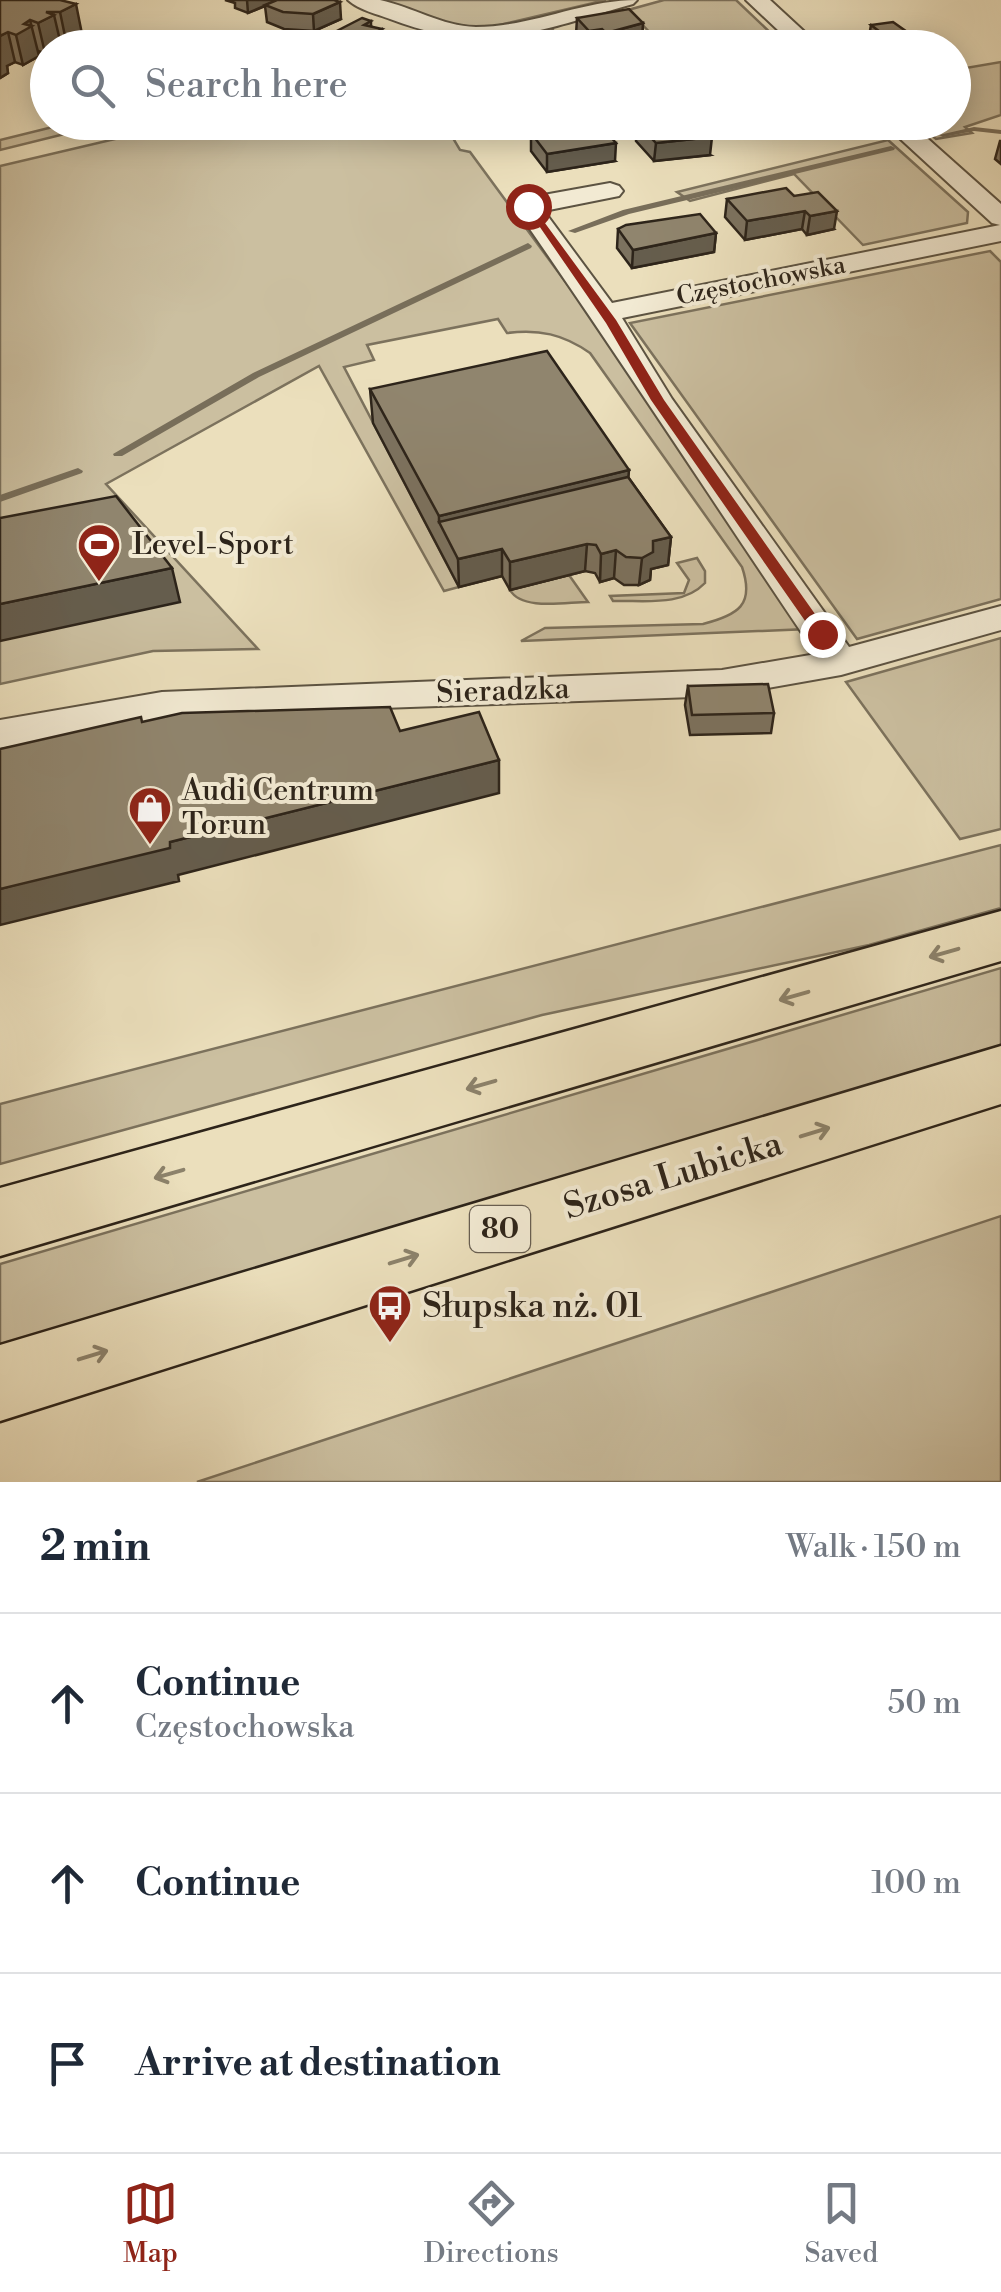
<!DOCTYPE html>
<meta charset="utf-8">
<style>
:root{--surface:#fff;--page:#f6f6f7;--text:#1f2937;--muted:#747a83;--line:#e0e1e3;--accent:#8f2418}
body{margin:0;font-family:"Libre Bodoni",serif;background:var(--page);color:var(--text)}
.stop{position:absolute;width:30px;height:30px;margin:-22px;border:8px solid #8f2418;border-radius:50%;background:#fff}
.stop.end{background:#8f2418;border-color:#fff;box-shadow:0 2px 10px #0008}
.list{margin:0;padding:0;list-style:none}
h2{display:flex;justify-content:space-between;align-items:center;height:130px;margin:0;padding:0 40px;font-size:42px}
h2 small{font-size:32px;font-weight:400;color:var(--muted)}
.list li{display:grid;grid-template-columns:65px 1fr auto;gap:30px;align-items:center;box-sizing:border-box;height:180px;padding:0 40px;border-top:2px solid var(--line)}
.list b{display:block;font-size:38px;white-space:nowrap}
.list p{margin:0;font-size:32px;white-space:nowrap;color:var(--muted)}
.list em{font-size:32px;font-style:normal;color:var(--muted)}
.icon{flex:none;width:55px;height:55px;fill:none;stroke:currentColor;stroke-width:2;stroke-linecap:round;stroke-linejoin:round}
.map{position:relative;flex:none;width:1001px;height:1482px;overflow:hidden}
.search{position:absolute;background:var(--surface);box-shadow:0 5px 25px #0003;left:30px;right:30px;top:30px;height:110px;display:flex;align-items:center;gap:25px;box-sizing:border-box;padding:0 35px;border-radius:55px;color:var(--muted);font-size:38px}
.sheet{height:670px;background:var(--surface)}
nav{display:flex;justify-content:space-around;align-items:center;box-sizing:border-box;height:140px;border-top:2px solid var(--line);background:var(--surface);font-size:28px;color:var(--muted)}
nav a{display:grid;justify-items:center;gap:5px}
nav .on{color:var(--accent)}
.map>svg:first-child{display:block}
</style>
<div class="map">
<svg width="1001" height="1482" viewBox="0 0 1001 1482">
<rect width="100%" height="100%" fill="#ebdfbc"/>
<filter id="stains"><feTurbulence type="fractalNoise" baseFrequency=".002" numOctaves="4"/><feColorMatrix values="0 0 0 0 .2 0 0 0 0 .09 0 0 0 0 .02 0 0 0 .5 -.17"/></filter>
<radialGradient id="worn" r=".72"><stop offset=".6" stop-color="#630" stop-opacity="0"/><stop offset="1" stop-color="#630" stop-opacity=".3"/></radialGradient>
<!-- green -->
<path fill="#cbbfa0" stroke="#7c725d" stroke-width="2.5" d="M382 0H606L483 29 450 26Z
M664 0H736L777 39 737 47H664L628 10Z
M553 30 568 47H418L428 36C476 45 505 43 553 30Z
M1001 62V115L965 127 972 133 936 139 917 123 954 122V70Z
M69 123V122L162 123 115 134 105 124 0 150V140Z
M183 123H444L460 150 470 152 617 352 807 629 521 641 545 628 703 624C738 615 755 605 742 567L590 353C563 334 539 329 507 333L498 319 367 345 374 360 344 367 459 587 444 591 319 366 106 484 258 649 153 651 0 684V166Z
M888 140 968 212 967 223 863 245 794 174 690 201 677 192Z
M990 251 1001 262V599L857 639 630 323Z
M697 558 705 571V583C682 607 644 600 613 601L610 596 684 593 689 580 677 563Z
M569 575 588 602C566 602 522 611 510 590Z
M1001 638V829L960 839 846 682Z
M1001 845V908L869 945 542 1015 0 1164V1104Z
M1001 968V1056L0 1355V1264Z
M1001 1216V1482H197Z"/>
<g fill="none" stroke-linecap="round" stroke-linejoin="round">
<!-- stream -->
<path fill="#786e5a" fill-rule="evenodd" d="M974 127 1001 130V134L974 131 943 137 939 135Z
M891 146 895 148 894 150 629 214 575 233 568 231 623 210Z
M528 243 532 246 531 248 259 377 122 456H114L113 454 253 373Z
M78 468 83 471 82 473 0 502V495Z"/>
<!-- street casing -->
<g stroke="#5c5342" stroke-width="4">
<path id="street" d="M348 0C358 0 370 0 380 0 413 7 441 26 476 27 532 27 582 0 637 0L633 4C541 30 486 56 390 19 377 14 359 10 348 0Z
M746 0H770L822 48H797Z
M882 122H909L1001 204V241L622 318 672 399 849 647 1001 606V630L841 675 722 696 213 714 162 718 0 748V720L162 692 722 670 816 654C715 505 617 354 514 206L527 198 610 183 619 186 623 191 619 196 544 211 612 303 1000 225 992 223Z"/>
</g>
<!-- primary casing -->
<g stroke="#2d241a" stroke-width="5">
<path id="primary" d="M1001 911V961L0 1256V1188Z
M1001 1046V1104L0 1421V1345Z"/>
</g>
<!-- street -->
<use href="#street" fill="#f2ead3" fill-rule="evenodd"/>
<!-- primary -->
<use href="#primary" fill="#ebdfbc" fill-rule="evenodd"/>
</g>
<!-- wall -->
<path fill="#7c725f" stroke="#2d241a" stroke-width="2.5" d="M0 0H60L82 34 66 41 60 42 61 45 56 48H48L45 53 38 51 39 56 23 65 15 62 7 66 8 73 0 78Z
M225 0H334L341 19 314 31 284 29 267 22 265 6 248 13 235 8V3Z
M577 18 643 23 642 40 615 48H587L576 35Z
M371 21V26L383 38 365 48H335L328 45 327 36Z
M871 25 930 48H875L868 42Z
M780 122H835L833 130 805 136 796 130 791 131Z
M637 123 710 155 654 161 636 141Z
M531 133H571L615 161 547 172 531 151Z
M1000 141H1001V164L995 159Z
M794 196 834 229 807 235 802 229 745 240 725 217 727 199Z
M618 229 716 233 714 252 632 268 617 248Z
M370 389 629 470 628 477 671 537 668 565 651 569 650 580 639 585H624L614 578 600 582 595 573 585 571 510 590 502 576 459 587 373 423Z
M688 686 774 713 771 733 690 735 685 705Z"/>
<!-- shaded-wall -->
<path fill="#655d4d" stroke="#2d241a" stroke-width="2.5" d="M247 0H278L248 13Z
M340 2 341 19 314 31 313 14Z
M76 4 82 34 66 41 60 12Z
M54 15 61 45 56 48H48V52L45 53 38 23Z
M30 20 39 56 23 65 16 35 24 24Z
M643 23 642 40 615 48H605L606 33Z
M382 29 383 38 365 48H346V43Z
M602 29V46L588 48 589 31Z
M8 32 15 62 7 66 8 73 0 78V36Z
M522 122H565L522 130Z
M792 122H797L796 130 791 131Z
M807 122H835L833 130 805 136Z
M712 137 710 155 654 161 656 143Z
M616 143 615 161 547 172V154Z
M805 211 802 229 745 240 747 221Z
M837 211 834 229 807 235 810 216Z
M716 233 714 252 632 268 633 250Z
M629 470 626 504 439 522V516Z
M671 537 668 565 651 569 650 580 639 585 642 558 653 541Z
M587 544 585 571 510 590V562Z
M502 549V576L459 587 458 559Z
M616 550 614 578 600 582 601 554Z
M172 568 180 602 0 641V604Z
M499 760V793L178 875 179 881 0 925V889L170 842Z"/>
<!-- building -->
<path fill="#90856e" stroke="#2d241a" stroke-width="2.5" d="M0 0H60L76 4 60 12H46L54 15 38 23 30 20 24 24 32 26 16 35 8 32 0 36Z
M277 0H334L340 2 313 14 283 12 265 5Z
M629 9 643 23 606 33 602 29 589 31 577 18Z
M362 18 371 21 364 25 382 29 362 40 346 43 327 36Z
M893 22 930 48H887L881 42 892 41 871 25Z
M752 33 770 47 695 48 731 40Z
M640 122H699L712 137 656 143 637 123Z
M566 127 571 133 603 128 616 143 547 154 531 133Z
M786 188 794 196 818 192 837 211 810 216 805 211 747 221 727 199Z
M700 214 716 233 633 250 618 229 626 225Z
M547 351 629 470 439 516 370 389Z
M628 477 671 537 653 541V552L642 558 626 557 616 550 601 554 596 545 587 544 510 562 502 549 458 559 439 522Z
M116 496 172 568 0 604V518Z
M768 684 774 713 692 715 688 686Z
M390 707 400 731 479 712 499 760 170 842V848L0 889V749L141 717 142 722 182 713Z"/>
<!-- one-way arrows -->
<defs><path id="oneway-shaft" d="M-6 0H5M1.5-3L5.5 0L1.5 3" fill="none" stroke-width="1.6" stroke-linecap="round" stroke-linejoin="round" transform="scale(2.5)"/></defs>
<g stroke="#8c826b">
<use href="#oneway-shaft" transform="translate(944 953) rotate(164)"/>
<use href="#oneway-shaft" transform="translate(794 996) rotate(164)"/>
<use href="#oneway-shaft" transform="translate(481 1085) rotate(164)"/>
<use href="#oneway-shaft" transform="translate(815 1132) rotate(-17)"/>
<use href="#oneway-shaft" transform="translate(169 1174) rotate(164)"/>
<use href="#oneway-shaft" transform="translate(404 1259) rotate(-17)"/>
<use href="#oneway-shaft" transform="translate(93 1355) rotate(-17)"/>
</g>
<!-- route -->
<path fill="#8f2418" d="M524 204H531L616 320 664 400 827 631V638H817L651 400 606 323Z"/>
<!-- icons -->
<defs>
<g id="stadium-pin" transform="scale(2.25)"><path d="M0 17L-7.5 6A9.5 9.5 0 1 1 7.5 6Z" fill="#8f2418" stroke="#f2ead3"/><path d="M0-5a6.5 5 0 1 0 0 10a6.5 5 0 1 0 0-10ZM-3.5-1.8h7v3.6h-7Z" fill="#fff"/></g>
<g id="shop-pin" transform="scale(2.25)"><path d="M0 17L-7.5 6A9.5 9.5 0 1 1 7.5 6Z" fill="#8f2418" stroke="#f2ead3"/><path d="M-5-2.5h2.3a2.7 3.5 0 0 1 5.4 0H5L5.5 6h-11ZM-1.5-2.5h3a1.5 2.3 0 0 0-3 0Z" fill="#fff"/></g>
<g id="bus-pin" transform="scale(2.25)"><path d="M0 17L-7.5 6A9.5 9.5 0 1 1 7.5 6Z" fill="#8f2418" stroke="#f2ead3"/><path d="M-5-6H5V4H4V6H2V4H-2V6H-4V4H-5ZM-3.5-4V0h7V-4ZM-3.5 1.2v1.5H-2V1.2ZM2 1.2v1.5H3.5V1.2Z" fill="#fff"/></g>
</defs>
<g fill-rule="evenodd">
<use href="#stadium-pin" x="99" y="545"/>
<use href="#shop-pin" x="150" y="808"/>
<use href="#bus-pin" x="390" y="1306"/>
</g>
<g text-anchor="middle" dominant-baseline="central" stroke-width="8" stroke-linejoin="round" paint-order="stroke">
<!-- far-street labels -->
<g font-size="25" fill="#2d241a" stroke="#f2ead3">
<text transform="translate(761 281) rotate(-11)">Częstochowska</text>
</g>
<!-- shield labels -->
<rect fill="#f2ead3" stroke="#685f52" stroke-width="2.5" x="470" y="1206" width="60" height="46" rx="8"/>
<g font-size="28" font-weight="bold" fill="#2d241a">
<text x="500" y="1229">80</text>
</g>
<!-- poi labels -->
<g font-size="30" fill="#2d241a" stroke="#f2ead3" text-anchor="start">
<text x="132" y="545">Level-Sport</text>
<text x="182" y="791">Audi Centrum<tspan x="182" dy="34">Torun</tspan></text>
</g>
<!-- street labels -->
<g font-size="30" fill="#2d241a" stroke="#f2ead3">
<text transform="translate(503 691) rotate(-2)">Sieradzka</text>
</g>
<!-- near-street labels -->
<g font-size="35" fill="#2d241a" stroke="#f2ead3">
<text transform="translate(673 1176) rotate(-17)">Szosa Lubicka</text>
</g>
<!-- near-poi labels -->
<g font-size="35" fill="#2d241a" stroke="#f2ead3" text-anchor="start">
<text x="422" y="1306">Słupska nż. 01</text>
</g>
</g>
<rect width="100%" height="100%" filter="url(#stains)"/>
<rect width="100%" height="100%" fill="url(#worn)"/>
</svg>
<div class="stop" style="left:528px;top:206px"></div>
<div class="stop end" style="left:822px;top:634px"></div>
<div class="search"><svg class="icon" aria-label="search" viewBox="0 0 24 24"><circle cx="10" cy="10" r="6"/><path d="M15 15l6 6"/></svg>Search here</div>
</div>
<section class="sheet">
<h2>2 min<small>Walk · 150 m</small></h2>
<ul class="list">
<li><svg class="icon" aria-label="ahead" viewBox="0 0 24 24"><path d="M12 20V5M6 11l6-6 6 6"/></svg><div><b>Continue</b><p>Częstochowska</p></div><em>50 m</em></li>
<li><svg class="icon" aria-label="ahead" viewBox="0 0 24 24"><path d="M12 20V5M6 11l6-6 6 6"/></svg><div><b>Continue</b></div><em>100 m</em></li>
<li><svg class="icon" aria-label="arrive" viewBox="0 0 24 24"><path d="M6 21V4h12l-3 4 3 4H6"/></svg><div><b>Arrive at destination</b></div></li>
</ul>
</section>
<nav>
<a class="on"><svg class="icon" aria-label="map" viewBox="0 0 24 24"><path d="M3 6l6-2 6 2 6-2v14l-6 2-6-2-6 2zM9 4v14M15 6v14"/></svg>Map</a>
<a><svg class="icon" aria-label="directions" viewBox="0 0 24 24"><path d="M12 3l9 9-9 9-9-9zM9 14v-3h6M13 9l2 2-2 2"/></svg>Directions</a>
<a><svg class="icon" aria-label="saved" viewBox="0 0 24 24"><path d="M7 4h10v16l-5-4-5 4z"/></svg>Saved</a>
</nav>
